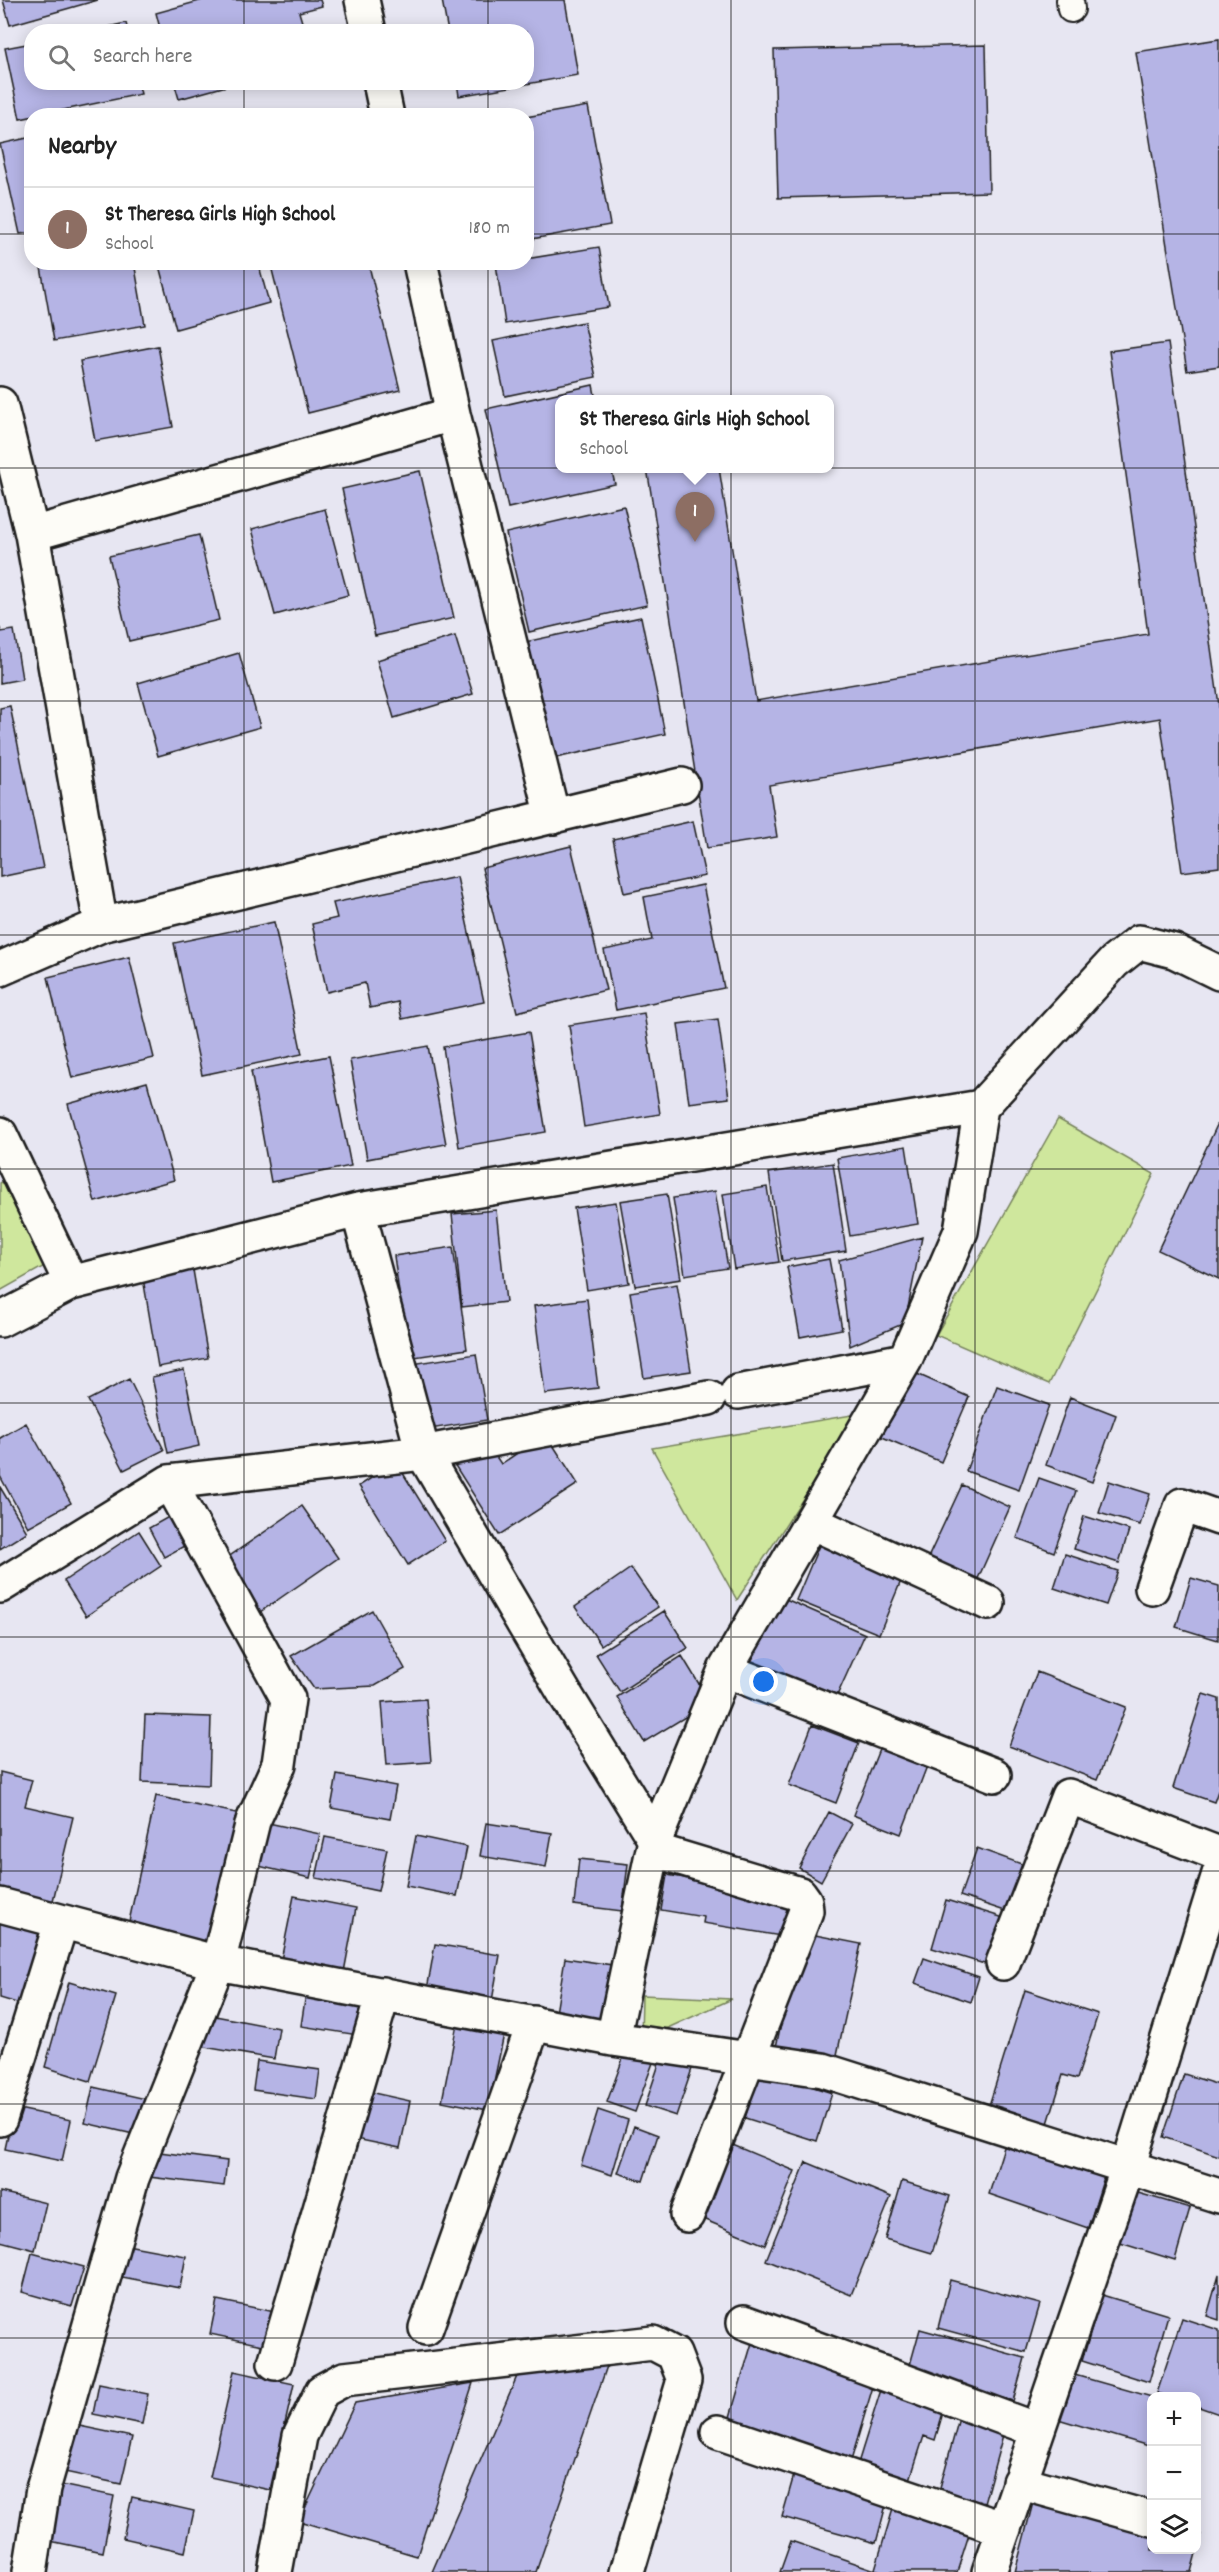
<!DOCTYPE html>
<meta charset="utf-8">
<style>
:root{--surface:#fff;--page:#f2f2f2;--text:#222;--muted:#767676;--line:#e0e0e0;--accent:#b45309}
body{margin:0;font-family:Dekko,sans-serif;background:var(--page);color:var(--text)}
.controls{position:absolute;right:18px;bottom:18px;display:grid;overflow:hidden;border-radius:12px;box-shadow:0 3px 15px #0003}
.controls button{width:54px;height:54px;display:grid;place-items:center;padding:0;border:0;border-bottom:2px solid var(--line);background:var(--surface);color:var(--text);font:30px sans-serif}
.you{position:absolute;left:764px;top:1682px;width:21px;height:21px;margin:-15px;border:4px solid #fff;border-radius:50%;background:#1a73e8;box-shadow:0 0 0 9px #1a73e833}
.badge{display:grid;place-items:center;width:39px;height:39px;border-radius:50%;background:var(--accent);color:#fff;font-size:20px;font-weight:700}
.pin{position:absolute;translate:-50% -50px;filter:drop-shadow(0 2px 3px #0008)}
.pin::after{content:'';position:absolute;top:32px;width:21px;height:18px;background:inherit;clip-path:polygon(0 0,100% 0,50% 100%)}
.popup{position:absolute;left:555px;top:395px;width:279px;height:78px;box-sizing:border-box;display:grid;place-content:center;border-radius:12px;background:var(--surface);filter:drop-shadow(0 2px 4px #0005);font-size:20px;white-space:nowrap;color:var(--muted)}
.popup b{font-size:22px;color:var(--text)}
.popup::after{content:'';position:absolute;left:50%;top:100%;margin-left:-12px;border:12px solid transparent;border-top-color:var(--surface)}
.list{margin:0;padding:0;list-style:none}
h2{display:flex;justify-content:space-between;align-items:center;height:78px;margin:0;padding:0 24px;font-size:26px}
h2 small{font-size:20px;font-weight:400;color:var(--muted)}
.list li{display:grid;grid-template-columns:39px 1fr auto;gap:18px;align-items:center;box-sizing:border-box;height:84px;padding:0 24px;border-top:2px solid var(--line)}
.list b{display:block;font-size:22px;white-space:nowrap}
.list p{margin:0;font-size:20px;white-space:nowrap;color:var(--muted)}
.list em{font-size:20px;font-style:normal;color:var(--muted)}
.icon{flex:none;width:33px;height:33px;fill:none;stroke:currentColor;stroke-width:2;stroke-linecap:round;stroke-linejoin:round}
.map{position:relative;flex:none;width:1219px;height:2572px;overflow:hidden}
.search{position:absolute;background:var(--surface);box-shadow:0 3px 15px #0003;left:24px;top:24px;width:510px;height:66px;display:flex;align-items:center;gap:15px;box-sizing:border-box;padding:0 21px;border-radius:24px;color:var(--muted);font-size:22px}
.panel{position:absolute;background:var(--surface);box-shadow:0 3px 15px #0003;left:24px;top:108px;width:510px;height:162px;border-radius:24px}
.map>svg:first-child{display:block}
</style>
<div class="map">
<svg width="1219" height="2572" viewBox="0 0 1219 2572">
<rect width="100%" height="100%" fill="#e7e6f2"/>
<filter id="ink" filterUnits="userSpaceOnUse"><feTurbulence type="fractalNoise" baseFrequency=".0167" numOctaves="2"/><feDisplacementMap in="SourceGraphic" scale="12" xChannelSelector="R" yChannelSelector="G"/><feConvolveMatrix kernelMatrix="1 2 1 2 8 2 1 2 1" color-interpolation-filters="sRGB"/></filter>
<g filter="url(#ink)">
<!-- green -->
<path fill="#cfe79d" stroke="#76825c" stroke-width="1.5" d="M1058 1119 1154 1174 1049 1384 936 1335Z
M4 1181 48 1264 0 1291V1183Z
M858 1414 737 1600 652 1448Z
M642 1995 732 1999 641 2040Z"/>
<!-- building -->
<path fill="#b5b4e5" stroke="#1c1c1c" stroke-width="1.5" d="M3 0H98L10 25Z
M203 0H320L322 6 299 12 305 32H161L156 13Z
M442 0H565L578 75 459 96 457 82H526V32H448Z
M126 23 128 32H86Z
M1219 39V366L1187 371 1136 52Z
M32 43V82H138L141 94 20 119 5 48Z
M986 45 989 192 778 198 774 50Z
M174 82H241L179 99Z
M588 106 610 225 526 240V117Z
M141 112 142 116H124Z
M32 137V232L20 234 0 144Z
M599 247 609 307 505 324 496 264 526 262V259Z
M40 262H134L145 325 54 341Z
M158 262H258L269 303 176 329Z
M270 262H368L400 390 308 413Z
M584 322 596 377 505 396 493 341Z
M1168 343 1219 705V867L1182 872 1160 718 769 785 777 837 707 848 647 468H719L756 701 1148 634 1109 351Z
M158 346 173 427 95 441 80 361Z
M593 385 596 400H560V468H611L615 484 508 508 486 409Z
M420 471 454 618 375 636 342 489Z
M624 506 647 605 529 632 506 533Z
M325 509 348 595 275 615 252 529Z
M199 535 219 620 129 641 109 556Z
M641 617 665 734 551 759 525 642Z
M0 628 1 632 14 630 22 679 0 683Z
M455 636 473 694 394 718 377 660Z
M239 653 260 727 158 756 138 683Z
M10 706 43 868 0 877V708Z
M693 821 705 876 624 893 613 839Z
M571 846 606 990 517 1012 482 868Z
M457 877 484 1002 402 1019 398 1002 370 1008 365 983 327 992 312 924 337 918 333 903Z
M703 885 724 988 616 1010 604 950 652 940 644 897Z
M274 922 302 1054 202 1075 174 943Z
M129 957 154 1058 72 1078 48 977Z
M644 1013 660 1114 584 1127 569 1025Z
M718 1019 729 1098 689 1103 678 1024Z
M529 1032 546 1132 459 1147 443 1047Z
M428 1046 446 1144 367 1159 350 1060Z
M329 1056 351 1166 271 1182 251 1071Z
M147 1082 174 1180 95 1202 68 1104Z
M1219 1121V1279L1158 1250Z
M906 1146 918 1224 850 1236 837 1158Z
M833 1163 846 1251 782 1261 769 1173Z
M767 1187 779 1262 734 1269 723 1194Z
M715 1191 728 1268 685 1275 673 1198Z
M667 1194 681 1279 635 1286 620 1201Z
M616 1202 629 1283 587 1290 574 1208Z
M496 1210 506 1302 462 1307 452 1214Z
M922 1237 905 1323 850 1346 839 1260Z
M453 1247 467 1349 408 1358 394 1256Z
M829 1259 842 1329 800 1337 787 1267Z
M193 1270 208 1358 158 1367 143 1278Z
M677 1284 691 1371 644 1378 630 1292Z
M587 1299 598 1388 545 1394 534 1306Z
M476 1354 487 1420 430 1429 418 1363Z
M184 1370 199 1446 168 1453 152 1377Z
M908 1370 969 1397 941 1462 880 1436Z
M129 1379 164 1450 124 1470 88 1400Z
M997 1386 1049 1405 1019 1490 966 1471Z
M1070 1397 1116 1415 1092 1482 1046 1465Z
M26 1423 71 1503 28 1527 0 1476V1438Z
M546 1434 578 1484 499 1535 454 1464 487 1443 501 1464Z
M396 1462 445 1541 408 1565 359 1486Z
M1039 1478 1076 1491 1054 1552 1017 1538Z
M1109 1481 1150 1494 1140 1525 1099 1513Z
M962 1485 1010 1507 976 1583 927 1560Z
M0 1487 27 1532 0 1549Z
M302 1506 338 1558 260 1612 224 1560Z
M172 1515 188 1544 164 1557 149 1528Z
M1084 1516 1129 1530 1119 1563 1074 1549Z
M139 1531 161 1566 86 1616 64 1581Z
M821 1541 903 1576 879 1634 796 1600Z
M1065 1554 1118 1571 1106 1605 1054 1588Z
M631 1568 658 1607 601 1645 575 1607Z
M1191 1578 1219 1586 1218 1640 1176 1627Z
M772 1593 865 1634 835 1700 742 1659Z
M372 1610 405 1669 375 1686 314 1689 291 1656Z
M664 1611 688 1648 620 1692 596 1654Z
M682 1656 710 1702 644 1742 617 1697Z
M1037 1672 1126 1707 1097 1780 1009 1746Z
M1203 1694 1219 1699V1788L1214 1802 1173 1788Z
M426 1699 431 1762 387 1765 382 1702Z
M145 1715 211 1717 209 1785 142 1782Z
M812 1725 859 1743 836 1803 789 1785Z
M880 1747 927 1766 901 1834 853 1815Z
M0 1772 32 1780 25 1806 73 1817 51 1909 0 1896Z
M337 1775 396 1786 390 1819 331 1808Z
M156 1796 241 1814 213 1949 127 1931Z
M829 1812 852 1824 821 1881 799 1868Z
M259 1821 320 1834 310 1878 250 1864Z
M486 1823 552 1833 546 1867 480 1856Z
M416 1836 467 1847 457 1896 406 1886Z
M325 1837 387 1849 378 1891 316 1878Z
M977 1848 1027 1866 1011 1913 960 1896Z
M579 1859 628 1864 622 1911 574 1905Z
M667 1875 794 1896 787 1937 703 1923 704 1917 661 1910Z
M294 1896 356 1908 344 1972 281 1960Z
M946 1900 1004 1918 991 1966 932 1948Z
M0 1912 52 1926 30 2007 0 1998Z
M800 1932 861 1944 835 2064 775 2052Z
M435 1944 500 1955 492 2001 427 1990Z
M565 1958 612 1965 603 2020 556 2013Z
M924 1958 979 1977 971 2002 915 1983Z
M69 1982 116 1996 90 2081 45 2067Z
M1025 1990 1098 2014 1077 2079 1063 2075 1046 2130 987 2112Z
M306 1993 369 2002 364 2036 301 2026Z
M210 2015 279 2028 274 2059 204 2047Z
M457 2024 504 2034 488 2110 442 2101Z
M626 2050 654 2060 635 2112 607 2102Z
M662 2055 693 2066 676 2116 645 2106Z
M257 2061 320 2070 316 2099 253 2090Z
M760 2070 832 2093 817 2141 745 2118Z
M1184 2074 1219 2085V2156L1163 2137Z
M93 2087 146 2099 138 2135 85 2123Z
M360 2090 410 2101 400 2148 351 2138Z
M14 2108 71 2120 62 2161 5 2149Z
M598 2110 628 2120 612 2175 581 2165Z
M634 2126 658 2135 643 2181 618 2173Z
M1006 2141 1105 2174 1088 2228 989 2194Z
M728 2143 795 2171 765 2245 698 2217Z
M152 2151 227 2161 224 2186 149 2177Z
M806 2162 891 2197 851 2295 766 2260Z
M902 2181 950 2196 932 2253 885 2239Z
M1131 2191 1190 2208 1175 2260 1117 2242Z
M0 2192 46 2203 35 2250 0 2241Z
M127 2245 186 2256 180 2288 122 2277Z
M32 2253 84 2267 72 2306 22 2292Z
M1219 2274V2320L1207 2316Z
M950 2280 1040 2304 1026 2352 938 2328Z
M1102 2295 1168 2315 1149 2382 1082 2361Z
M217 2300 275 2312 267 2346 210 2334Z
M1182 2318 1219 2330V2414L1196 2406V2396H1167L1157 2393Z
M920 2329 1025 2358 1013 2401 908 2372Z
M754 2336 877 2373 848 2471 725 2434Z
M607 2366 536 2572H432L521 2367Z
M234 2371 294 2384 270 2490 210 2477Z
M1071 2374 1152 2397V2447L1058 2419Z
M884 2380 947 2399 935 2440 924 2436 907 2489 855 2473Z
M473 2383 417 2556 299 2521 355 2403Z
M99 2384 148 2394 142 2424 93 2414Z
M962 2407 1006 2424 980 2518 936 2502Z
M70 2424 132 2437 121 2484 60 2471Z
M794 2475 887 2501 876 2543 782 2517Z
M51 2483 114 2496 103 2552 40 2539Z
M1036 2491 1152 2522V2550H1196V2533L1201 2535 1191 2572H1015Z
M132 2497 194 2511 185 2552 123 2538Z
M896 2499 973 2522 957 2572H883L875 2569Z
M791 2541 881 2572H780Z"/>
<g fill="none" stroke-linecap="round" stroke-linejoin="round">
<!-- lane casing -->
<g stroke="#1c1c1c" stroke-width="30">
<path id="lane" d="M1070 0 1071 9"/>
</g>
<!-- street casing -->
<g stroke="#1c1c1c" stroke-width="38">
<path id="street" d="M362 0 369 32
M380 82 387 116
M420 262 453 414 553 817
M0 404 32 534 101 925
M32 534 453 414
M0 969 101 925 682 785
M0 1134 71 1283
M358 1210 423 1453 565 1694 655 1840
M0 1320 71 1283 358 1210 981 1107
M738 1392 905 1360
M811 1522 988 1603
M0 1586 169 1482 423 1453 709 1398
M1152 1588 1182 1505 1219 1518
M725 1670 994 1775
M654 1850 800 1894 805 1901 806 1911 687 2215
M0 1905 218 1963 613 2039 823 2070 1219 2196
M1003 1963 1068 1796 1219 1854
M613 2039 655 1840 725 1670 905 1360 961 1231 981 1107 1114 962 1139 942 1174 951 1219 973
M0 2119 61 1923
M744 2322 1037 2430
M426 2328 534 2023
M275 2363 383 1994
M718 2432 1004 2529
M1019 2482 1152 2519
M30 2572 43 2489 132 2178 218 1963 253 1821 279 1764 288 1699 169 1482
M275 2572 300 2436 322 2391 344 2379 653 2343 674 2354 684 2380 627 2572
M989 2572 1128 2167 1219 1874"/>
</g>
<!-- lane -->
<use href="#lane" stroke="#fdfcf7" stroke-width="26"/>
<!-- street -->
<use href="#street" stroke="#fdfcf7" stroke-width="33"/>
</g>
</g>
<!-- grid -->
<path fill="none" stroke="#1c1c1c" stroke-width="1.5" stroke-opacity="0.55" d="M244 0V32M488 0V32M731 0V2572M975 0V2572M244 82V116M488 82V116M0 234H32M526 234H1219M244 262V2572M488 262V2572M0 468H1219M0 701H1219M0 935H1219M0 1169H1219M0 1403H1219M0 1637H1219M0 1871H1219M0 2104H1219M0 2338H1219"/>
</svg>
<div class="controls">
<button>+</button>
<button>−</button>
<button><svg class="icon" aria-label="layers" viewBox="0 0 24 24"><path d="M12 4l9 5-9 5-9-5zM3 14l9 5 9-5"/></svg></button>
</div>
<div class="you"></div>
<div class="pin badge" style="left:695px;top:542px;background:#8d6e63">1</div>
<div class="popup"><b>St Theresa Girls High School</b>School</div>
<div class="search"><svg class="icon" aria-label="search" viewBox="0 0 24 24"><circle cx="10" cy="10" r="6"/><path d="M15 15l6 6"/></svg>Search here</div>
<section class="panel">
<h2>Nearby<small></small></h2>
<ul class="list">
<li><span class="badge" style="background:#8d6e63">1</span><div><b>St Theresa Girls High School</b><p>School</p></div><em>180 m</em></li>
</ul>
</section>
</div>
